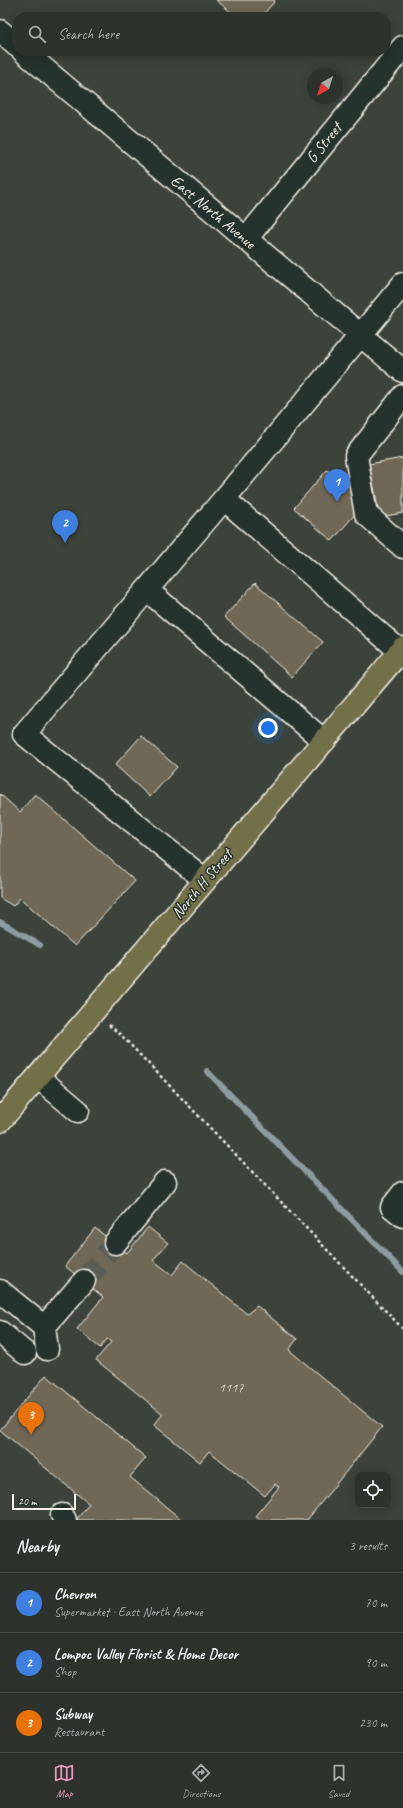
<!DOCTYPE html>
<meta charset="utf-8">
<style>
:root{--surface:#2d322c;--page:#393e38;--text:#f1f3f6;--muted:#a7aaa9;--line:#484d48;--accent:#e797bd}
body{margin:0;font-family:Caveat,sans-serif;background:var(--page);color:var(--text)}
.controls{position:absolute;right:12px;bottom:12px;display:grid;overflow:hidden;border-radius:8px;box-shadow:0 2px 10px #0003}
.controls button{width:36px;height:36px;display:grid;place-items:center;padding:0;border:0;border-bottom:1px solid var(--line);background:var(--surface);color:var(--text);font:20px sans-serif}
.compass{position:absolute;left:307px;top:68px;width:36px;height:36px;border-radius:50%;background:var(--surface);box-shadow:0 2px 10px #0003;rotate:219deg}
.scale{position:absolute;left:12px;bottom:10px;width:64px;box-sizing:border-box;padding-left:4px;border:2px solid #f4f1e8;border-top:0;font-size:11px;line-height:14px;white-space:nowrap;color:#f4f1e8;-webkit-text-stroke:3px #26332d;paint-order:stroke}
.you{position:absolute;left:268px;top:728px;width:14px;height:14px;margin:-10px;border:3px solid #fff;border-radius:50%;background:#1a73e8;box-shadow:0 0 0 6px #1a73e833}
.badge{display:grid;place-items:center;width:26px;height:26px;border-radius:50%;background:var(--accent);color:#fff;font-size:13px;font-weight:700}
.pin{position:absolute;translate:-50% -33px;filter:drop-shadow(0 1px 2px #0008)}
.pin::after{content:'';position:absolute;top:21px;width:14px;height:12px;background:inherit;clip-path:polygon(0 0,100% 0,50% 100%)}
.list{margin:0;padding:0;list-style:none}
h2{display:flex;justify-content:space-between;align-items:center;height:52px;margin:0;padding:0 16px;font-size:17px}
h2 small{font-size:13px;font-weight:400;color:var(--muted)}
.list li{display:grid;grid-template-columns:26px 1fr auto;gap:12px;align-items:center;box-sizing:border-box;height:60px;padding:0 16px;border-top:1px solid var(--line)}
.list b{display:block;font-size:15px;white-space:nowrap}
.list p{margin:0;font-size:13px;white-space:nowrap;color:var(--muted)}
.list em{font-size:13px;font-style:normal;color:var(--muted)}
.icon{flex:none;width:22px;height:22px;fill:none;stroke:currentColor;stroke-width:2;stroke-linecap:round;stroke-linejoin:round}
.map{position:relative;flex:none;width:403px;height:1520px;overflow:hidden}
.search{position:absolute;background:var(--surface);box-shadow:0 2px 10px #0003;left:12px;right:12px;top:12px;height:44px;display:flex;align-items:center;gap:10px;box-sizing:border-box;padding:0 14px;border-radius:16px;color:var(--muted);font-size:15px}
.sheet{height:232px;background:var(--surface)}
nav{display:flex;justify-content:space-around;align-items:center;box-sizing:border-box;height:56px;border-top:1px solid var(--line);background:var(--surface);font-size:11px;color:var(--muted)}
nav a{display:grid;justify-items:center;gap:2px}
nav .on{color:var(--accent)}
.map>svg:first-child{display:block}
</style>
<div class="map">
<svg width="403" height="1520" viewBox="0 0 403 1520">
<rect width="100%" height="100%" fill="#3c433a"/>
<filter id="ink" filterUnits="userSpaceOnUse"><feTurbulence type="fractalNoise" baseFrequency=".025" numOctaves="2"/><feDisplacementMap in="SourceGraphic" scale="8" xChannelSelector="R" yChannelSelector="G"/><feConvolveMatrix kernelMatrix="1 2 1 2 8 2 1 2 1" color-interpolation-filters="sRGB"/></filter>
<g filter="url(#ink)">
<g fill="none" stroke-linecap="round" stroke-linejoin="round">
<!-- stream -->
<path stroke="#8f9c9f" stroke-width="6" d="M0 922 40 945
M207 1071 403 1272"/>
</g>
<!-- building -->
<path fill="#6f6857" stroke="#f4f1e8" d="M216 0H273L275 1 261 17H237Z
M403 458V513L380 517 369 464Z
M327 470 350 487 356 513 332 541 294 508Z
M255 583 323 642 292 677 224 617Z
M141 736 177 767 150 797 115 765Z
M0 794 20 812 35 794 135 881 75 946 20 898 13 906 0 898Z
M148 1227 168 1243 153 1260 172 1275 183 1261 247 1314 257 1306 297 1339 289 1350 382 1427 307 1520H260L255 1516 279 1487 275 1484 265 1496 209 1451 200 1462 154 1425 163 1414 96 1360 111 1342 107 1339 100 1348 77 1329 103 1297 65 1266 95 1228 127 1253Z
M46 1375 146 1458 130 1477 182 1520H76L89 1504 0 1430Z"/>
<g fill="none" stroke-linecap="round" stroke-linejoin="round">
<!-- minor-tunnel -->
<path stroke="#585d54" stroke-width="22" stroke-dasharray="22 11" stroke-linecap="butt" d="M84 1281 115 1243"/>
<!-- minor casing -->
<g stroke="#f4f1e8" stroke-width="25">
<path id="minor" d="M0 31 17 46
M23 51 403 371
M246 239 403 47
M403 396 356 456 366 514 403 547
M147 590 324 741
M400 651 224 499 403 284
M205 880 24 734 224 499
M38 1077 78 1111
M403 1193 392 1207 403 1216
M115 1243 165 1182
M0 1291 44 1327
M0 1332 25 1353
M47 1349 44 1327 84 1281
M62 1515 65 1520"/>
</g>
<!-- highway casing -->
<g stroke="#f4f1e8" stroke-width="25">
<path id="highway" d="M0 1121 403 648"/>
</g>
<!-- path -->
<path stroke="#f4f1e8" stroke-width="2.5" stroke-dasharray="3 3" stroke-linecap="butt" d="M109 1025 122 1036 403 1329"/>
<!-- minor -->
<use href="#minor" stroke="#26332d" stroke-width="22"/>
<!-- highway -->
<use href="#highway" stroke="#71704a" stroke-width="22"/>
</g>
</g>
<g text-anchor="middle" dominant-baseline="central" stroke-width="3" stroke-linejoin="round" paint-order="stroke">
<!-- number labels -->
<g font-size="14" fill="#d3cfc4">
<text x="231" y="1387">1117</text>
</g>
<!-- street labels -->
<g font-size="16" fill="#f4f1e8" stroke="#26332d">
<text transform="translate(324 143) rotate(-51)">G Street</text>
<text transform="translate(213 212) rotate(40)">East North Avenue</text>
<text transform="translate(202 884) rotate(-50)">North H Street</text>
</g>
</g>
</svg>
<div class="controls">
<button><svg class="icon" aria-label="locate" viewBox="0 0 24 24"><circle cx="12" cy="12" r="6"/><path d="M12 2v4M12 18v4M2 12h4M18 12h4"/></svg></button>
</div>
<svg class="compass" viewBox="-18 -18 36 36"><path d="M0-13l5 13h-10z" fill="#e53935"/><path d="M0 13l5-13h-10z" fill="#a7aaa9"/></svg>
<div class="scale">20 m</div>
<div class="you"></div>
<div class="pin badge" style="left:337px;top:502px;background:#3f7fe0">1</div>
<div class="pin badge" style="left:65px;top:543px;background:#3f7fe0">2</div>
<div class="pin badge" style="left:31px;top:1435px;background:#e8710a">3</div>
<div class="search"><svg class="icon" aria-label="search" viewBox="0 0 24 24"><circle cx="10" cy="10" r="6"/><path d="M15 15l6 6"/></svg>Search here</div>
</div>
<section class="sheet">
<h2>Nearby<small>3 results</small></h2>
<ul class="list">
<li><span class="badge" style="background:#3f7fe0">1</span><div><b>Chevron</b><p>Supermarket · East North Avenue</p></div><em>70 m</em></li>
<li><span class="badge" style="background:#3f7fe0">2</span><div><b>Lompoc Valley Florist &amp; Home Decor</b><p>Shop</p></div><em>90 m</em></li>
<li><span class="badge" style="background:#e8710a">3</span><div><b>Subway</b><p>Restaurant</p></div><em>230 m</em></li>
</ul>
</section>
<nav>
<a class="on"><svg class="icon" aria-label="map" viewBox="0 0 24 24"><path d="M3 6l6-2 6 2 6-2v14l-6 2-6-2-6 2zM9 4v14M15 6v14"/></svg>Map</a>
<a><svg class="icon" aria-label="directions" viewBox="0 0 24 24"><path d="M12 3l9 9-9 9-9-9zM9 14v-3h6M13 9l2 2-2 2"/></svg>Directions</a>
<a><svg class="icon" aria-label="saved" viewBox="0 0 24 24"><path d="M7 4h10v16l-5-4-5 4z"/></svg>Saved</a>
</nav>
